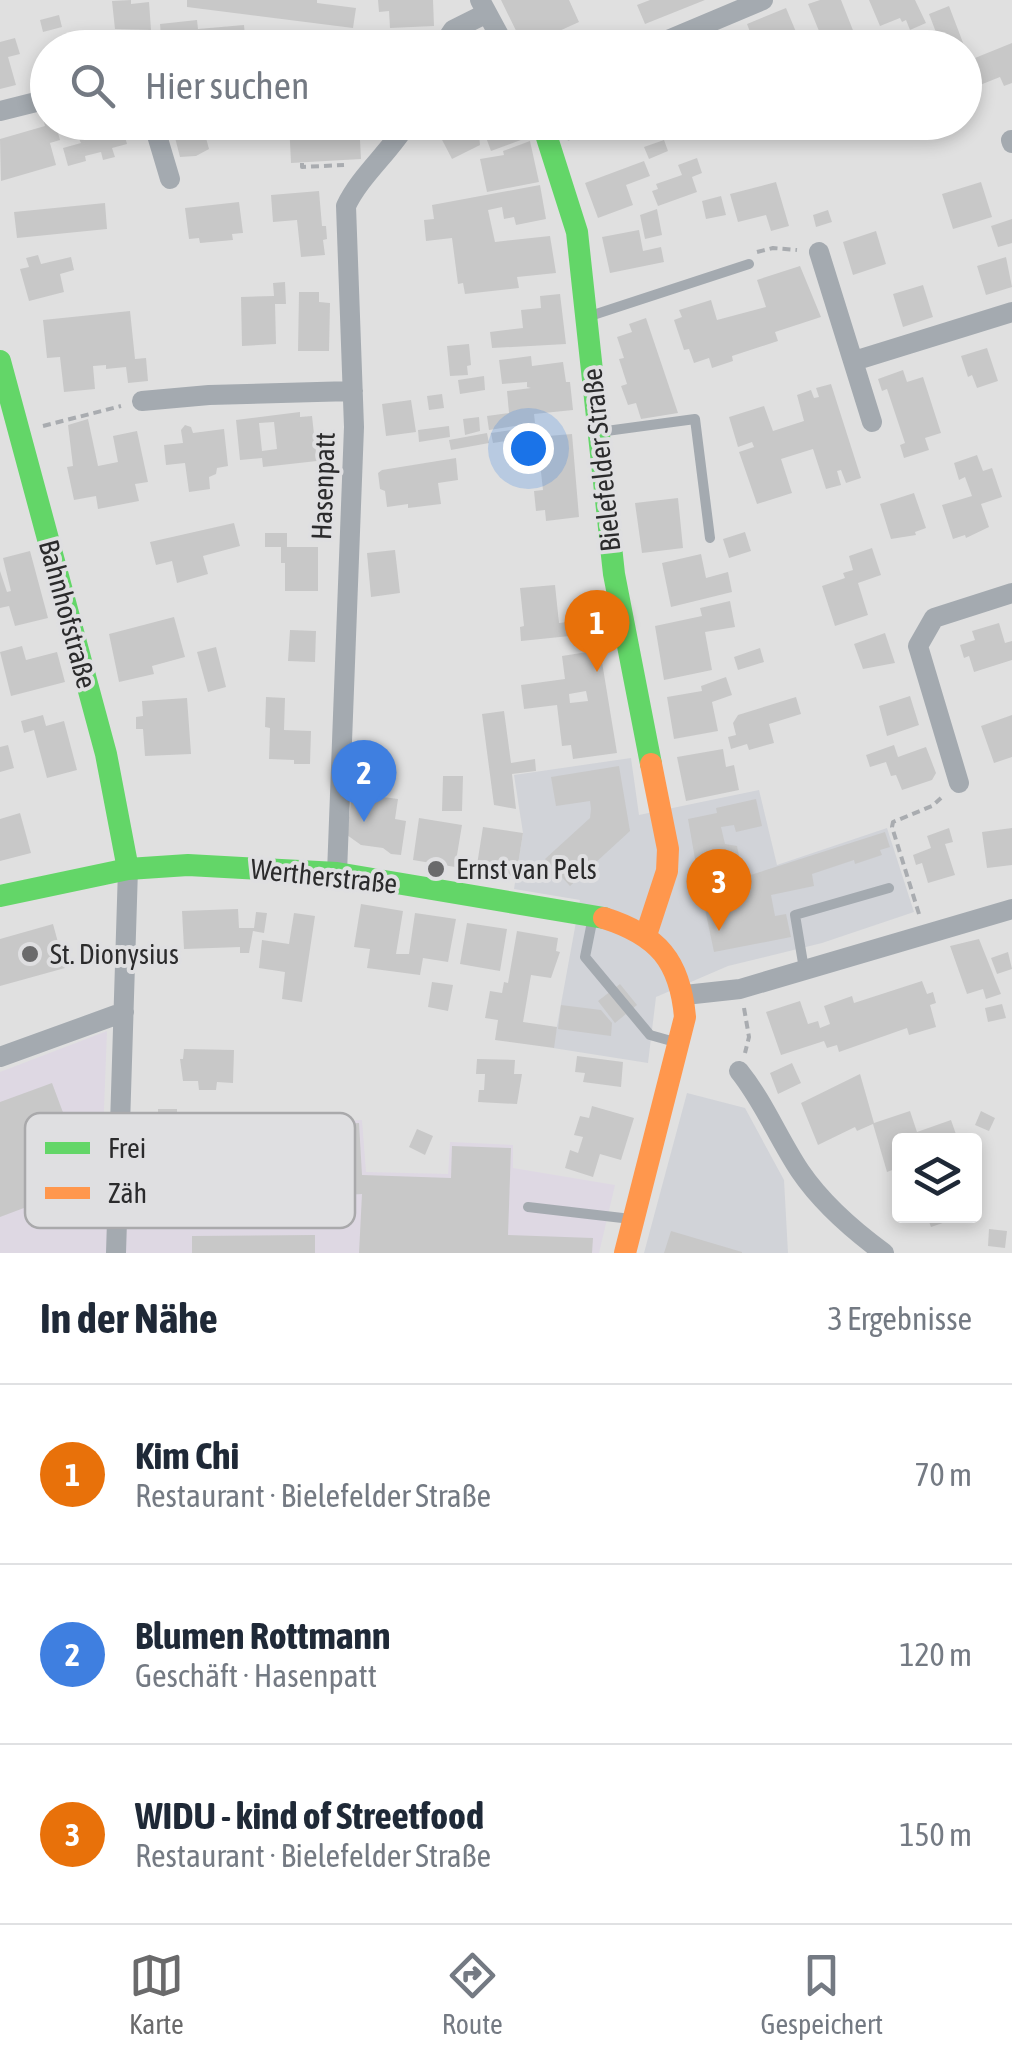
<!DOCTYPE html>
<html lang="de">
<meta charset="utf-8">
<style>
:root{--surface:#fff;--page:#f6f6f7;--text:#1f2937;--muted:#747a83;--line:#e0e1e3;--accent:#6a6a6b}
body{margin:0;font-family:"Asap Condensed",sans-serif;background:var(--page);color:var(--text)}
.controls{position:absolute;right:30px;bottom:30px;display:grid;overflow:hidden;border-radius:10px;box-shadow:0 5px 15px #0003}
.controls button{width:90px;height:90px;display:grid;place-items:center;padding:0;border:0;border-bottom:2px solid var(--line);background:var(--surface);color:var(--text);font:50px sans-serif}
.you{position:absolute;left:528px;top:448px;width:35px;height:35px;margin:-25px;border:8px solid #fff;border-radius:50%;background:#1a73e8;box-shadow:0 0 0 15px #1a73e833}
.badge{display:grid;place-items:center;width:65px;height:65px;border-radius:50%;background:var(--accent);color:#fff;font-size:32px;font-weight:700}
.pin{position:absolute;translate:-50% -82px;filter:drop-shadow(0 2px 5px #0008)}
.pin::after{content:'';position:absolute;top:52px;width:35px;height:30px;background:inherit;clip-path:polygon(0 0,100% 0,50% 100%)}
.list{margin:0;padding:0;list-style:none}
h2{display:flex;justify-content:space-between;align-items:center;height:130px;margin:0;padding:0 40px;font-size:42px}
h2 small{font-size:32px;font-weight:400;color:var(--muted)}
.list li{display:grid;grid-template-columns:65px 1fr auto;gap:30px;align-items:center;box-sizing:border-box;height:180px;padding:0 40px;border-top:2px solid var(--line)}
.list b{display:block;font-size:38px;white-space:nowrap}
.list p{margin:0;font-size:32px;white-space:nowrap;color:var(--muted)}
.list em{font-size:32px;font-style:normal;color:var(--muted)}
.icon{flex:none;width:55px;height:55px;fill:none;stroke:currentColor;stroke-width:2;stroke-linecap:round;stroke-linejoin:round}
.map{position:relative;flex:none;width:1012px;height:1253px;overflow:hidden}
.search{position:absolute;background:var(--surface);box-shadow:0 5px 15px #0003;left:30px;right:30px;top:30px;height:110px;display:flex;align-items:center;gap:25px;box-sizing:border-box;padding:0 35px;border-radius:55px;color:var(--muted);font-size:38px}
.sheet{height:670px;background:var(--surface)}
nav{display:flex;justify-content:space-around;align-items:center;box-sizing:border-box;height:140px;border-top:2px solid var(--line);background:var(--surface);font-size:28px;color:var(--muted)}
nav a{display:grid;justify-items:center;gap:5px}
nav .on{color:var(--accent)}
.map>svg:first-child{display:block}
</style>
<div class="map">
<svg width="1012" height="1253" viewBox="0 0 1012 1253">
<rect width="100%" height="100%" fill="#e0e0e0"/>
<!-- built -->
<path fill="#d1d3d8" d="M631 758 639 815 759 790 777 865 887 828 914 912 822 943 728 966 656 997 648 1063 553 1048 580 900 514 889 523 833 514 775Z
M687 1093 745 1108 784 1180 788 1253H644Z"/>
<!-- industrial -->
<path fill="#ded8e3" d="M107 1031 103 1135 362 1120 366 1172 448 1174 450 1142 513 1145V1168L615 1185 599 1253H0V1072Z"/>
<!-- building -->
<path fill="#c8c8c8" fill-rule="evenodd" d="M131 0V4L149 2 151 30 115 29 112 1Z
M187 0H317V3L356 8 353 28 187 7Z
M378 0H433L434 26 390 28 389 11 379 12Z
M501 0H569L579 22 524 47Z
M650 0H705L645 24 637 5Z
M820 0H841L860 48H842L838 35 823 41 826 48H756L747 24 786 8 799 39 819 31 808 4Z
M869 0H915L926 23 910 30 906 20 902 22 900 18 880 26Z
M949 6 965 48H942L929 14Z
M59 15 62 27 43 32 40 20Z
M197 20 198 29 244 25 246 48H162L160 24Z
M15 38 20 54 8 57 16 85 0 89V42Z
M1012 43V83L1004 86 1000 77 980 85 970 60Z
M44 122H55L60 140 50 143 56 165 1 181 0 139 45 126Z
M71 122H124L126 128 123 130 127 144 112 148 115 157 103 160 101 152 85 156 86 161 68 166 63 148 81 143Z
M171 122H206L210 132 206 138 209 149 196 156 180 157Z
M289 122H359L361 159 291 163Z
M456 122H522L529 137 491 151 484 132 479 135 480 145 452 159 438 132Z
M560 122H634L636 126 605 140 599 126 568 141Z
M664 140 668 151 649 159 644 147Z
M530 141 539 182 487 192 480 159 504 155 503 151Z
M697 158 702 173 692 177 697 192 658 206 652 191 658 189 656 184 682 175 678 165Z
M644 161 650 176 626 185 633 205 598 218 585 183Z
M776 182 789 226 771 231 766 215 738 222 730 194Z
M981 182 992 217 953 229 942 194Z
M540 185 546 219 516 225 514 217 504 219 502 207 488 210 495 242 550 236 556 273 517 277 519 288 465 294 463 283 458 284 452 238 426 241 424 220 434 219 432 205Z
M319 191 322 226H326L327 239 323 240 325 255 301 257 297 220 273 222 271 195Z
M721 196 726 215 706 219 702 201Z
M239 202 243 233 232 234 233 240 200 243 199 238 189 239 185 208Z
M105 203 107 229 17 238 14 212Z
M657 209 662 235 645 239 640 215Z
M828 210 832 222 816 227 813 215Z
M1012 219V243L998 247 991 226Z
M639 230 643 251 661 247 664 262 610 273 602 237Z
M876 231 886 264 853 275 843 242Z
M38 255 41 264 71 257 74 270 60 274 64 292 29 301 20 269 29 267 26 258Z
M1006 257 1012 287 986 295 977 266Z
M800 266 821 317 775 332 778 341 732 356 733 361 712 368 709 358 694 363 689 349 684 350 674 320 682 317 679 310 711 300 717 320 766 307 757 280Z
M285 282 286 304H275L276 344 242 346 241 297 274 296 273 283Z
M923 285 933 317 903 327 893 294Z
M299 292H319V302L330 303 329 351H298Z
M560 294 566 344 492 348 490 332 523 328 521 310 541 308 540 296Z
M130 311 135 359 146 358 148 381 128 383 126 367 106 369V365L93 366 95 389 64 392 60 357 47 358 43 320Z
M646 318 678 413 641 419 636 403 628 405 621 386 627 384 619 359 624 358 617 337 632 332 629 324Z
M469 344 471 365 467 366 468 375 450 376 447 346Z
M987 348 998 381 977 388 972 375 968 377 961 356Z
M531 356 532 366 563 362 566 382H570L573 410 534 414 535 423 489 430 487 416 509 413 507 391 531 388 527 387V382L502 384 499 360Z
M903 370 907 382 923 377 941 433 925 438 929 450 904 458 900 445 905 443 887 389 882 391 878 379Z
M484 376 485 390 460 394 458 380Z
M831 384 861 478 846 483 841 470 837 471 841 485 826 489 813 449 781 459 792 493 757 504 739 452 754 447 752 442 738 447 729 417 764 406 773 431 804 421 797 395 811 390 814 398 819 397 816 388Z
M442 394 444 408 429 410 427 396Z
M411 400 416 432 386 436 382 404Z
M300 412V417L312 416 317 461 263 467 262 458 240 460 236 420ZM274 422 277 449 262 451 259 423Z
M479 417 480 431 465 435 463 419Z
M88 419 98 466 118 462 113 436 137 431 148 482 135 484 139 501 98 509 96 496 74 500 67 467 73 466 68 425Z
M185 425 191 427 193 433 224 429 228 466 217 468 216 474 209 477 210 489 189 492 185 463 166 465 164 445 183 443 181 430Z
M449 426 450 437 419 442 418 430Z
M511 430 512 439 572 434 579 517 546 521 545 510 536 511 534 491 543 490 540 463 515 465 512 440 493 443 491 433Z
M487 433 489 443 451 450 449 440Z
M977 455 983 471 992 468 1002 497 981 504 989 527 966 538 965 535 953 539 942 505 972 496 965 477 959 480 954 463Z
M456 458 458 480 438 483 441 504 408 508V504L387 507 385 491 380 489 378 473 382 470Z
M914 493 926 528 915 532 916 535 891 539 880 504Z
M678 498 683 548 642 553 635 503Z
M234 523 240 546 203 556 208 574 177 583 172 561 156 565 150 542Z
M745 532 751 551 729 558 723 539Z
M265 533H287V547H318V591H285V563H281V547H265Z
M872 548 881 575 858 583 868 615 835 626 822 586 845 578 843 573 853 570 849 556Z
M395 550 400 593 371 597 367 553Z
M30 551 48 618 15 626 9 606 0 608V571L7 592 11 591 3 558Z
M701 554 706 578 728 572 732 592 671 607 662 563Z
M555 585 559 623 585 620 584 613 596 611 599 633 521 641 520 627 524 626 520 588Z
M730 601 735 627 705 632 712 670 664 680 655 626 702 616 700 608Z
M174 617 185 657 152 666 154 674 119 682 109 634Z
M999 623 1005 643 1012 641V660L974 672 969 656 964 658 960 645 975 640 972 631Z
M290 630 316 631 315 662 288 661Z
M885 633 895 663 863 669 854 644Z
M22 646 26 660 57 652 65 682 11 696 0 652Z
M216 647 226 687 208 692 197 652Z
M760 648 764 662 738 670 734 657Z
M600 650 617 753 573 759 571 745 562 746 557 705 524 709 521 685 565 679 562 656ZM586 691 588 701 570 703 569 694Z
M726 677 732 695 712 702 718 731 674 739 667 697 702 691 701 686Z
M910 696 919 725 887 736 879 706Z
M266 697 285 698 284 730 311 731 310 764H294V760L269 759 270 728 265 727Z
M796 697 801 714 769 724 774 743 749 750 747 744 731 749 728 737 736 735 733 723 738 715Z
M187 698 191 754 145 756 143 729H136V717L143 716 142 701Z
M504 711 511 763 535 759 536 771 512 774 516 809 494 805 482 714Z
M43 715 46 726 64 721 77 770 47 778 34 730 24 733 21 721Z
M1012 715V757L994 763 981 726Z
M8 745 14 768 0 772V747Z
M894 745 898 757 926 747 936 773 932 780 902 790 896 775 891 776 886 762 870 767 866 755Z
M723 749 726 767 734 765 739 790 686 801 677 757Z
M619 766 630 831 570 886 545 859 590 818 591 809 590 801 556 806 551 777Z
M367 769 387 771 383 797 398 799 395 819 406 821 401 855 391 854 383 848 361 845 347 835 352 792 364 794Z
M443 776H463L462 811H442Z
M756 799 762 826 736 832 734 825 721 827 725 844 737 846 741 866 698 876 688 819 717 813 716 808Z
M20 813 31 853 0 861V819Z
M419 818 462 825 455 867 413 860Z
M483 827 523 833 516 877 476 871Z
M949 828 953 842 945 844 955 875 928 883 922 863 916 865 913 855 931 848 927 836Z
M1012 828V865L987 868 982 832Z
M885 832 890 847 880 850 882 855 855 864 854 860 812 874 814 886 771 895 775 916 786 914 791 937 714 952 705 909 742 902 738 879Z
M361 904 403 911 396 954H409L415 913 456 919 448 962 423 958 420 975 367 968 370 949 354 947Z
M238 909 239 928H254L256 912 267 913 264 933 253 931 249 953H240V947L184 949 182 911Z
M294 913 315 916 302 1002 282 999 285 972 259 968 262 940 289 944Z
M467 923 507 929 500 971 460 964Z
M53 924 65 968 0 986V939Z
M517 931 558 938 556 951 560 952 551 978 531 975 523 1022 557 1027 554 1048 495 1040 498 1020 485 1018 490 991 502 993 504 982 508 983Z
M979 939 1001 994 986 999 983 989 967 994 950 946Z
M1008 952 1012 969 997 974 991 958Z
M922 981 927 994 933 992 936 1003 930 1005 936 1027 909 1035 907 1028 839 1052 837 1045 827 1048 824 1041 781 1055 766 1012 800 1001 808 1024 818 1021 820 1028 830 1024 824 1006 852 996 854 1003Z
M432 982 453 985 448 1011 428 1007Z
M620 984 637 1005 615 1023 598 1001Z
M1002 1004 1006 1018 988 1022 985 1008Z
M561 1005 601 1010 612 1023 611 1036 558 1029Z
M184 1049 234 1050 233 1083 217 1082 216 1090H199L198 1081H183L180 1059H183Z
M577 1056 623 1062 621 1087 583 1082 585 1073 575 1072Z
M477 1059 515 1060 514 1074H522L517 1104 478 1102 479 1090H484L485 1074H476Z
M792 1063 801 1083 778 1094 770 1073Z
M860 1074 874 1123 910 1111 917 1132 951 1120 958 1140H900V1167L887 1172 873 1124 857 1131 855 1127 818 1145 801 1103Z
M52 1083 86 1174 66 1181 69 1191 0 1217V1102Z
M592 1106 634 1118 621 1160 600 1154 593 1177 565 1168 570 1150 578 1153 583 1137 574 1135 580 1116 589 1118Z
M158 1109H177V1130H158Z
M981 1111 995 1118 989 1131 975 1125Z
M359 1123 362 1175 451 1178 452 1146 511 1148 508 1235 593 1238 592 1253H359L362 1194 240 1201 234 1131Z
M417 1129 433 1136 425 1155 409 1147Z
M927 1216H963L931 1227Z
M989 1229 1007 1231 1005 1248 988 1246Z
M671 1231 742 1252V1253H664Z
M315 1235V1253H192V1236Z"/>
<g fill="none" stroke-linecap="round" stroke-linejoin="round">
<!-- path -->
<path stroke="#a9acb0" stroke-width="4" stroke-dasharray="8 5" stroke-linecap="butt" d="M302 163V167L344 165
M757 252 773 248 797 250
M43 426 121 406
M919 914 892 827 893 822 932 806 941 798
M744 1008 749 1037 745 1053"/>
<!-- lane -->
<path stroke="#a4aab0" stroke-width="10" d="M587 317 749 264
M599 432 695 419 710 538
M593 917 585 957 650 1035 675 1042
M804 969 795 915 889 888
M528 1207 631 1219
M118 1212 316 1215"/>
<!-- street -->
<path stroke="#a4aab0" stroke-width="20" d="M480 0 506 48
M441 48 453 30 487 13
M649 48 763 0
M0 111 48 99
M153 122 170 179
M1011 140 1012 143
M819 252 872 422
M854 361 1012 312
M142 401 209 395 353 391
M959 783 918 646 934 618 1012 593
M337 873 354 427 346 206C360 176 390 152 408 122
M685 995 740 989 1012 909
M0 1057 124 1012
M739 1071C764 1102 778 1138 800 1171 821 1202 854 1231 884 1253
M116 1253 128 869"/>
<!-- fast -->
<path stroke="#63d668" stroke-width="22" d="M542 122 577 232 614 574 651 764
M0 361 106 754 128 869
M0 896 128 869 188 865 337 873 604 918"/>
<!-- slow -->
<path stroke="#ff974d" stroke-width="22" d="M604 918C658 935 680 961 685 1017L625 1253
M646 935 667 871 668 849 651 764"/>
</g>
<!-- markers -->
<g fill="#6a6a6b" stroke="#dfdfe1" stroke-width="4">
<circle cx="436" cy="869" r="10"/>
<circle cx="30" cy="954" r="10"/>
</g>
<g text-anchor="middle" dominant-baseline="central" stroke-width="8" stroke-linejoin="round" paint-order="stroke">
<!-- street labels -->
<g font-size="28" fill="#2b2b2c" stroke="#dfdfe1">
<text transform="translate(601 460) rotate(-96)">Bielefelder Straße</text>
<text transform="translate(323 486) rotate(-88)">Hasenpatt</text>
<text transform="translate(68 614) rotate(75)">Bahnhofstraße</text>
<text transform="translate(324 876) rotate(6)">Wertherstraße</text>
</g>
<!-- poi labels -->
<g font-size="28" fill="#2b2b2c" stroke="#dfdfe1" text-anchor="start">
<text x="456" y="869">Ernst van Pels</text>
<text x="50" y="954">St. Dionysius</text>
</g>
</g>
<!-- legend -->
<rect x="25" y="1113" width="330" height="115" rx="15" fill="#dfdfe1" stroke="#a9a9ab" stroke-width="2.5"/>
<rect x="45" y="1142" width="45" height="12" fill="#63d668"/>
<rect x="45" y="1187" width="45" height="12" fill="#ff974d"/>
<g font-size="28" fill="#2b2b2c">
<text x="108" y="1158">Frei</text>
<text x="108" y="1203">Zäh</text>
</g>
</svg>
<div class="controls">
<button><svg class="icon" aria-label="layers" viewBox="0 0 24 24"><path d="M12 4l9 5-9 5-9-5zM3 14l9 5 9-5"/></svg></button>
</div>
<div class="you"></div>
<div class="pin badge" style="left:597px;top:672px;background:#e8710a">1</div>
<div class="pin badge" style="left:364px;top:822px;background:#3f7fe0">2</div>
<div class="pin badge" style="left:719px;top:931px;background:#e8710a">3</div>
<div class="search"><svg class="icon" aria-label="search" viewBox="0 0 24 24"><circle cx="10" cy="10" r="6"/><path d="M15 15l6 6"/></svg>Hier suchen</div>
</div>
<section class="sheet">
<h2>In der Nähe<small>3 Ergebnisse</small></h2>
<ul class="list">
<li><span class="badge" style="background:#e8710a">1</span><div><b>Kim Chi</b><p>Restaurant · Bielefelder Straße</p></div><em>70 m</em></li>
<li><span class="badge" style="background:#3f7fe0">2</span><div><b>Blumen Rottmann</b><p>Geschäft · Hasenpatt</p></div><em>120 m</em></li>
<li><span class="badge" style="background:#e8710a">3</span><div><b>WIDU - kind of Streetfood</b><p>Restaurant · Bielefelder Straße</p></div><em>150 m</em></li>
</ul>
</section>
<nav>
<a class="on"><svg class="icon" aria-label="map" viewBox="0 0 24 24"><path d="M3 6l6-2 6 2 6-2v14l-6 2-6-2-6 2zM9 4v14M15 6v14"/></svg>Karte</a>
<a><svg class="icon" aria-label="directions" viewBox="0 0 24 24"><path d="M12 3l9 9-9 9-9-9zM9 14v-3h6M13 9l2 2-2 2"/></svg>Route</a>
<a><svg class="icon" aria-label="saved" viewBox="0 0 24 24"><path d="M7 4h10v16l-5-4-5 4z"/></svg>Gespeichert</a>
</nav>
